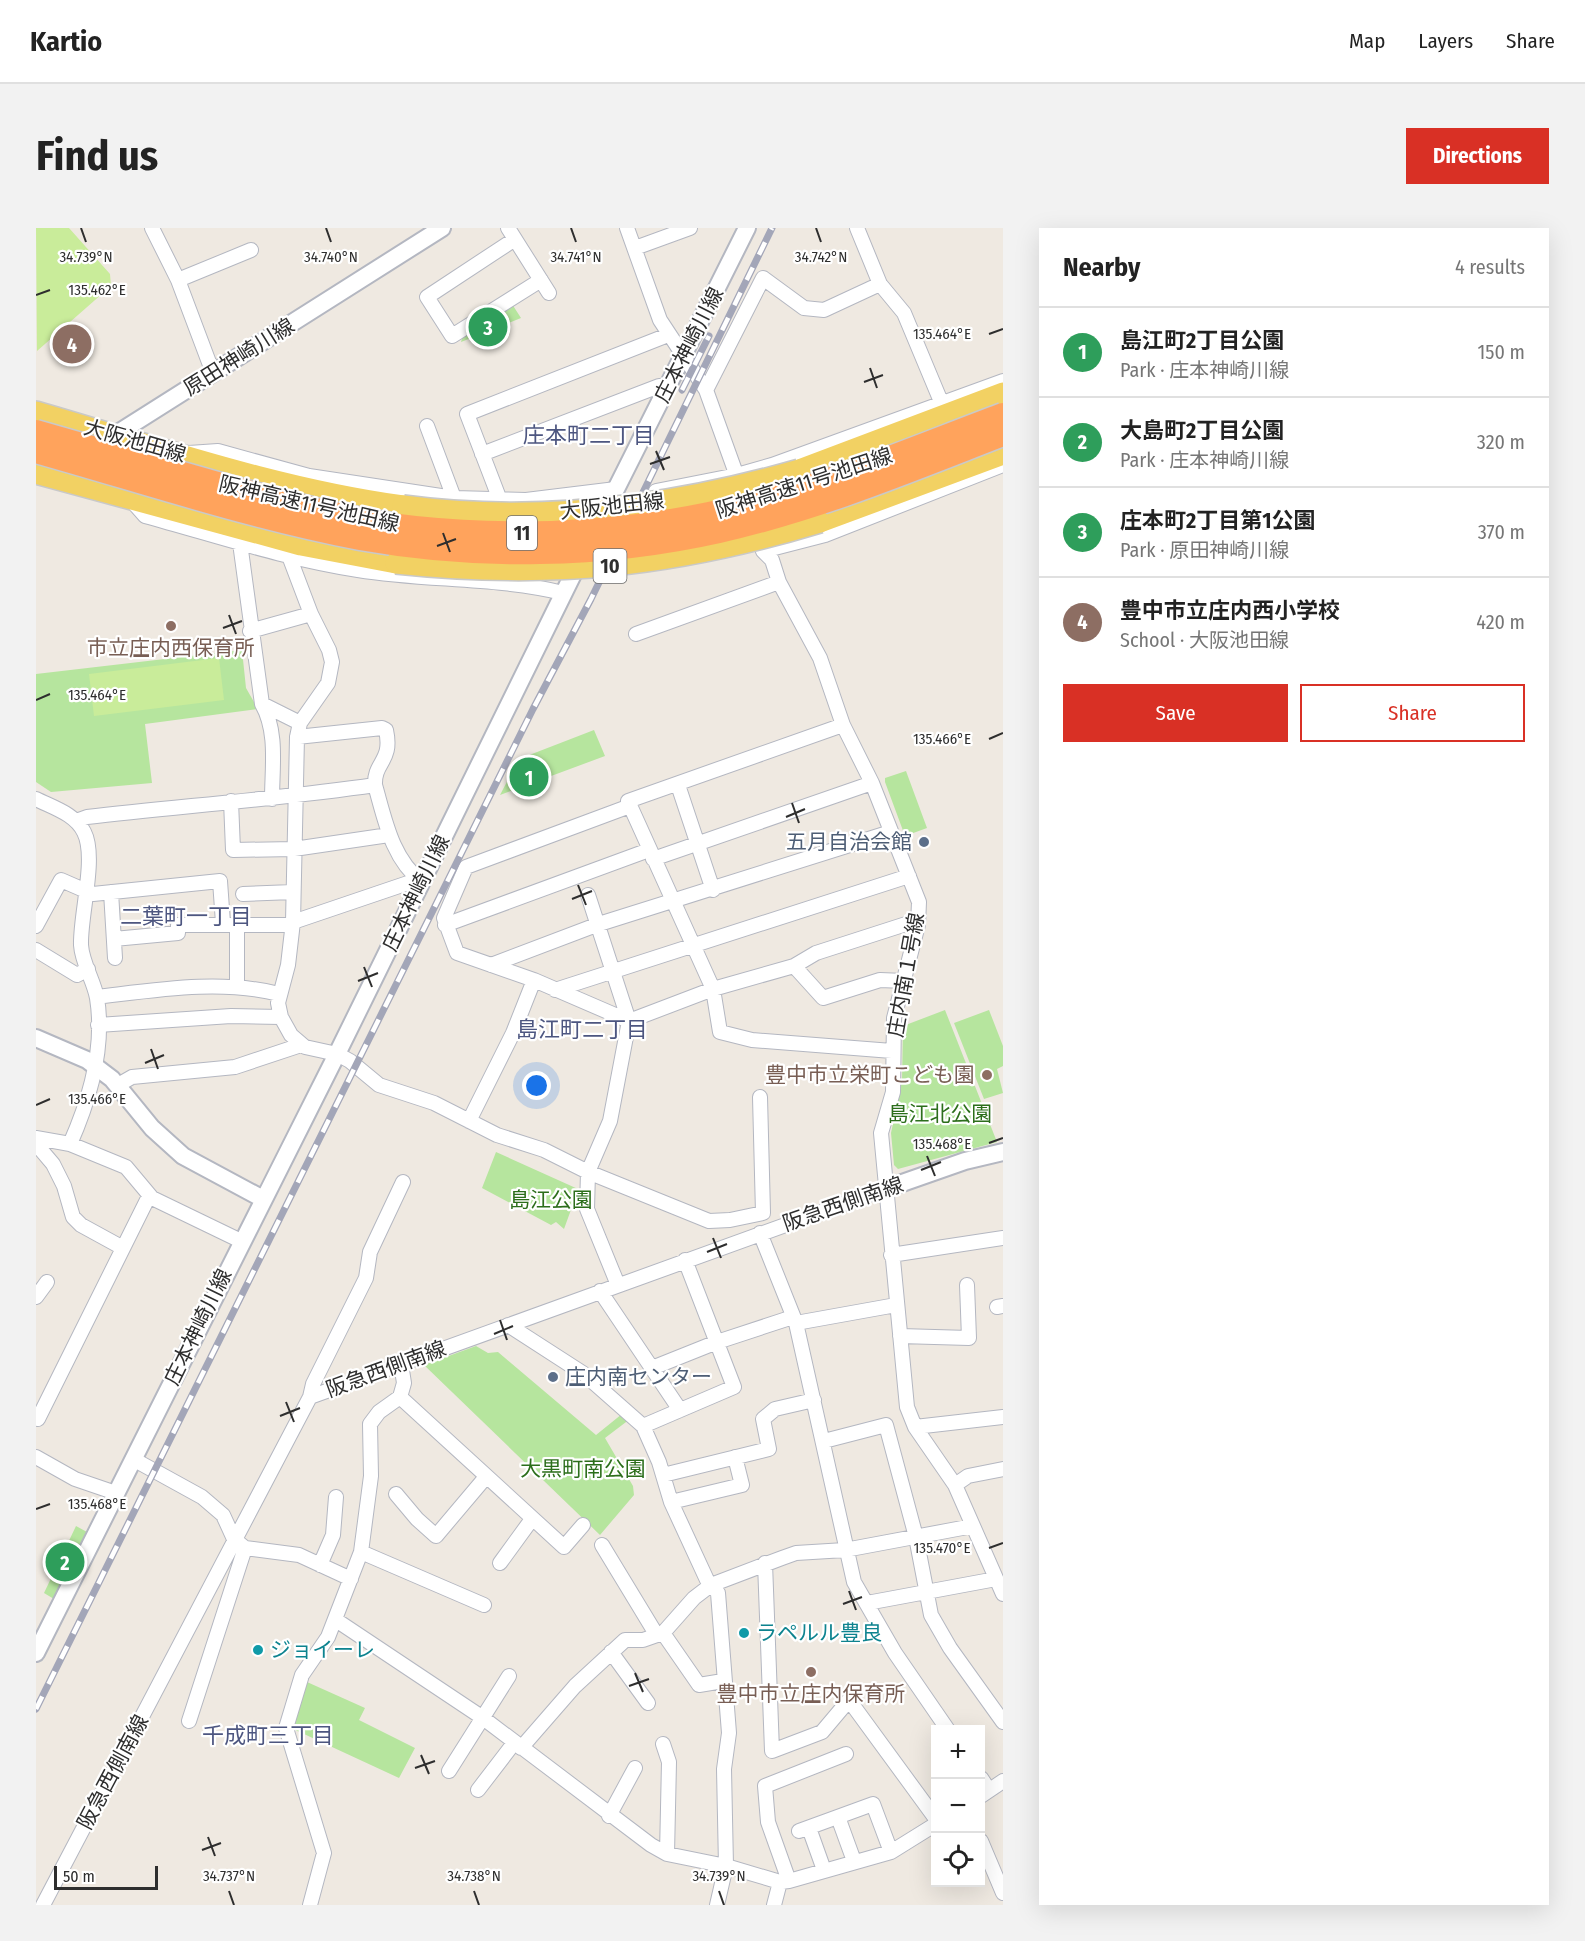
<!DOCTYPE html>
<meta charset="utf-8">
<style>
:root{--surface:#fff;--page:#f2f2f2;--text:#222;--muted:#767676;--line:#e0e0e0;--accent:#d93025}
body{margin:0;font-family:"Fira Sans Condensed","Noto Sans JP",sans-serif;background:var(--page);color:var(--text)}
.controls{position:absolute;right:18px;bottom:18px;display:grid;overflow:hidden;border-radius:0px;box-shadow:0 6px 24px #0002}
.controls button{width:54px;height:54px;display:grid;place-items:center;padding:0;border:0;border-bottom:2px solid var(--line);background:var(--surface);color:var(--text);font:30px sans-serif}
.scale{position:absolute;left:18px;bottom:15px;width:104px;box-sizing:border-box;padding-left:6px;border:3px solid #2e2e2e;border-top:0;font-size:16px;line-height:21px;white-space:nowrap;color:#2e2e2e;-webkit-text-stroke:4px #fff;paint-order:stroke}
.you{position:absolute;left:501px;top:858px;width:21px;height:21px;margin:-15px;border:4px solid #fff;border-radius:50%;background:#1a73e8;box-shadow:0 0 0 9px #1a73e833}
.badge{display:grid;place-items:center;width:39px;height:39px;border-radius:50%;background:var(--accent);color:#fff;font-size:20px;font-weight:700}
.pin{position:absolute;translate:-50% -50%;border:3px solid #fff;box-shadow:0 2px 6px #0006}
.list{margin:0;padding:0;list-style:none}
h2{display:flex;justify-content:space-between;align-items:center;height:78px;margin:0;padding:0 24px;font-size:26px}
h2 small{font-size:20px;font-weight:400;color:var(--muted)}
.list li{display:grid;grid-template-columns:39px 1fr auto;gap:18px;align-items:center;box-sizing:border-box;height:90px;padding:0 24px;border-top:2px solid var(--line)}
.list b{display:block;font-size:22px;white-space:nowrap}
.list p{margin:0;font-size:20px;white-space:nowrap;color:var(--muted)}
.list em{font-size:20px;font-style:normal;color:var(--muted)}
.actions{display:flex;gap:12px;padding:18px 24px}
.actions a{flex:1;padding:14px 0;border:2px solid var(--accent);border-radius:0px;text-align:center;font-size:21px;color:var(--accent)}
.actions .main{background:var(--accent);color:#fff}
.icon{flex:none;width:33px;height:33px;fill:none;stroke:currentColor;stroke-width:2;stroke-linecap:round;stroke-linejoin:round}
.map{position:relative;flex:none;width:967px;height:1677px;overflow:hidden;border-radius:0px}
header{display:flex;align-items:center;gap:36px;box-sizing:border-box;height:84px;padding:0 30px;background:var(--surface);border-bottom:2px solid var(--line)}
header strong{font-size:28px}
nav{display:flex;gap:33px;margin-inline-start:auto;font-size:21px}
.intro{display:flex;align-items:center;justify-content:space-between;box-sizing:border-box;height:144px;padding:0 36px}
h1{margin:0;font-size:42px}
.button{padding:15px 27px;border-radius:0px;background:var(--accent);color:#fff;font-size:21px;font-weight:700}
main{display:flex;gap:36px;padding:0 36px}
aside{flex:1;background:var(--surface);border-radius:0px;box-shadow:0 6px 24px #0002}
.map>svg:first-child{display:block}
</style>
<header>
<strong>Kartio</strong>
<nav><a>Map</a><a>Layers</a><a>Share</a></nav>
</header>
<div class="intro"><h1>Find us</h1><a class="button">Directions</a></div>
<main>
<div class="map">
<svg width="967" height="1677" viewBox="0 0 967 1677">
<rect width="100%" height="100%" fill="#efe9e1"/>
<!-- green -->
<path fill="#b6e59e" d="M476 76 485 90 425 114 427 107Z
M206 422 210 460 222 481 109 496 116 555 15 564 0 554V446Z
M558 502 569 528 464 567 483 531Z
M870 543 891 600 869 608 849 554V550Z
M909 782 961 914 862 941 858 937 855 905 866 852 867 798Z
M953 782 967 818V838L961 841 967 865 948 871 918 795Z
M460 924 542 961 543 974 536 979 528 1001 520 994 515 997 446 960Z
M440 1118 452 1125 462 1124 560 1207 586 1186 594 1191 569 1210 597 1258 598 1267 564 1307 388 1137Z
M40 1298 51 1304 18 1371 8 1365Z
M271 1454 329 1480 323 1492 379 1520 363 1550 255 1500Z"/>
<!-- pitch -->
<path fill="#c9ec9a" d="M0 0H33L74 46 75 58 1 123Z
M183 430 188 472 58 488 53 446Z"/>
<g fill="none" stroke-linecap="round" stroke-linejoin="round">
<!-- minor casing -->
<g stroke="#b4b7c1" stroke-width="16">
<path id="minor" d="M116 0 142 52 177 145
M472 0 513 65
M591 0 624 92 670 162
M821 0 844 56
M479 11 391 69 416 108 505 52
M599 20 654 0
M142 52 215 22
M391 198 418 270
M153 225 182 223 273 248 418 270 490 272 580 261
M446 226 623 158 632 159
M620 263 701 247 736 237 967 153
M707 265 670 162 727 50 768 80 788 82 844 56 868 85 906 176
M95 272 109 288C179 307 250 331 322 342 390 353 461 349 527 365
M464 272 431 186 632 107
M721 305 727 323 736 332 743 354 784 430 807 497 836 555 883 674 882 697 858 790 857 864 845 905 871 1179 879 1199 919 1257 967 1366
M204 315 226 476C242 504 236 540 236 571
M727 323 789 307 967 237
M253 328 275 386 293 422 296 434 292 455 264 495 261 509 257 694 252 737 242 775 245 789 255 807 269 819 301 826 314 833 343 857 398 875 461 907 508 922 552 944 673 993 694 992 727 985 724 869
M214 403 275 386
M600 406 743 354
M226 476 264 495
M807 497 592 573 677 761 684 804 716 812 856 823
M642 557 677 662
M0 571C18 580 39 586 48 604 61 629 44 687 45 717 46 735 58 753 61 770 69 820 54 871 34 916
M195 573 197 622 258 621 353 607
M594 578 430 639 408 690 421 725 498 752 593 793 677 761 758 738 787 770 844 752 868 753
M40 593 51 589C147 578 243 571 339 557
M617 631 836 555
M75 664 79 730
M207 666 257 664
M552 667 593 793 574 893 552 944 551 981 582 1057
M257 694 372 655 386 654C356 631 349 592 339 557 338 533 357 534 350 502L346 500 261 509
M409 697 613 622
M0 698 25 652 57 666 184 653 187 695
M78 711 142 705V697H257
M0 722 41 747 52 741
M455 737 563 696 855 604
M758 738 780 725 870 696 882 697
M201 759V697
M519 762 873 648
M61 769C120 762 184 751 243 766
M62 797 195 788 245 789
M82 857 96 849 199 839 265 817
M433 893 477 805 498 752
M0 910 34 916 90 939 116 970 205 1013
M0 916 17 936 28 958 37 989 45 997 87 1020
M724 1005 760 1095 818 1354 859 1425 912 1502
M855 1027 967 1010
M564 1063 644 1182
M0 1069 11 1054
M961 1079 967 1078
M760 1095 860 1077
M472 1097 548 1146 607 1198 623 1234 635 1274 671 1352 682 1365 693 1505 688 1541 690 1638 681 1677
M864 1108 933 1110 931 1057
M616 1140 681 1114 757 1089
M274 1169 277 1156 330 1050 334 1024 367 954
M364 1169 528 1319 547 1297
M2 1191 113 968
M607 1198 698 1159 649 1032
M879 1199 967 1189
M788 1213 850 1197 880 1309 895 1387 914 1420 967 1494
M0 1229 39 1251 80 1265
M97 1231 166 1269 187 1287 198 1311 209 1320 263 1327 315 1351
M627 1247 733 1221 727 1191 739 1181 778 1172
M919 1257 932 1248 967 1241
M360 1266 381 1291 400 1308 449 1250
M635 1274 706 1257 699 1229
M566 1317 620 1406
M325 1324 448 1377
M464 1335 496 1291
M729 1335 736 1523 786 1504 813 1472 900 1591
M284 1337 297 1307 300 1269
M831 1375 960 1351
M300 1392 447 1490 615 1617 631 1626 690 1638 744 1654 738 1677
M627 1405 663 1457 687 1453
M575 1424 612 1475
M153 1493 209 1320
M627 1516 633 1534 631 1626
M485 1520 539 1458 589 1412H607L627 1405 658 1370 675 1357 746 1330 760 1325 809 1322 937 1298
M413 1543 473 1448
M945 1550 953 1562
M442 1562 478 1515
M945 1568 967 1553
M573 1588 599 1540
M802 1589 818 1633
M773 1600 788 1642
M763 1603 837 1576 855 1624
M945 1613 967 1665
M753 1653 855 1624 900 1596
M744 1654 753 1653 732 1594 729 1558 810 1526
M7 1677 274 1169 849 961
M274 1677 288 1625 250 1500 266 1447 292 1409 325 1324 335 1248 334 1196 343 1184 364 1169 368 1155 365 1136"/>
</g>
<!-- tertiary casing -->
<g stroke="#b4b7c1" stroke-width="20">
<path id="tertiary" d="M71 212 406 0
M566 289 711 0
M0 810 51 832 76 851 116 900 147 928 227 971
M849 961 929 933 967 924
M0 1425 301 826 545 330"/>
</g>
<!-- primary casing -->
<g stroke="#c9c9c9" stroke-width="24">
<path id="primary" d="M0 184C121 219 242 261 367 278
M763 242 967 165
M0 245 265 317 360 335
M784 294 967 226"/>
</g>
<!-- minor -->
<use href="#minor" stroke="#fff" stroke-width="14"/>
<!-- tertiary -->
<use href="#tertiary" stroke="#fff" stroke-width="16"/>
<!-- primary -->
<use href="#primary" stroke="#f2d163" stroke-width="21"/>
<!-- rail casing -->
<g stroke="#a3a6b8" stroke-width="7">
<path id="rail" d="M646 162 673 108
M0 1481 497 481 555 371 736 0"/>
</g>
<!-- rail -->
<use href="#rail" stroke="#fff" stroke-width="4.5" stroke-dasharray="14" stroke-linecap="butt"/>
<!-- primary-bridge casing -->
<g stroke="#c9c9c9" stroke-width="24" stroke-linecap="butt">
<path id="primary-bridge" d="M367 278C500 296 634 279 763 242
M360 335C513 351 636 339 784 294"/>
</g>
<!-- motorway-bridge casing -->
<g stroke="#c9c9c9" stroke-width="27" stroke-linecap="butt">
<path id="motorway-bridge" d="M0 204C59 221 119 238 178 255 244 273 310 292 379 300 476 310 577 306 673 286 774 265 871 223 967 187
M0 223C107 253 214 289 324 310 441 331 567 329 683 303 781 281 874 242 967 206"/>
</g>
<!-- primary-bridge -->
<use href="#primary-bridge" stroke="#f2d163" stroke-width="21"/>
<!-- motorway-bridge -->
<use href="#motorway-bridge" stroke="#ffa35c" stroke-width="24"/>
</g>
<!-- ticks -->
<path fill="none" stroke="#2e2e2e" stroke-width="2" d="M45 0 50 14M290 0 295 14M535 0 540 14M780 0 785 14M0 67 14 62M953 106 967 101M834 140 841 160M828 154 847 147M620 223 628 242M614 236 634 229M407 305 414 324M401 318 420 311M193 387 200 406M187 400 206 393M0 472 14 466M953 511 967 505M756 575 763 595M750 589 769 581M542 657 550 677M536 671 556 663M328 739 336 759M322 753 342 745M115 821 122 841M109 835 128 827M0 877 14 871M953 915 967 910M891 928 899 948M885 942 905 934M677 1010 685 1030M671 1024 691 1016M464 1092 471 1112M458 1106 477 1098M250 1174 258 1194M244 1188 264 1180M0 1281 14 1276M953 1320 967 1315M813 1363 820 1382M807 1376 826 1369M599 1445 607 1464M593 1458 613 1451M385 1527 393 1546M379 1540 399 1533M172 1609 179 1628M166 1622 185 1615M193 1663 198 1677M438 1663 443 1677M683 1663 688 1677"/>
<!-- markers -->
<g fill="#8d6e63" stroke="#fff" stroke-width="2">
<circle cx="135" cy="398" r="6"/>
<circle cx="951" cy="847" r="6"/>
<circle cx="775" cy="1444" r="6"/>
</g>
<g fill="#5c6f8a" stroke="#fff" stroke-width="2">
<circle cx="888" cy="614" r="6"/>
<circle cx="517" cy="1149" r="6"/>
</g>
<g fill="#0f9aa8" stroke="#fff" stroke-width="2">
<circle cx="708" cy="1405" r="6"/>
<circle cx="222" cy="1422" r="6"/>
</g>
<g text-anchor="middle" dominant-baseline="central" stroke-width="4.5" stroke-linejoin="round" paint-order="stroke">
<!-- shield labels -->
<g fill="#fff" stroke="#6d6d6d" stroke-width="1.5">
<rect x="471" y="288" width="30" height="34" rx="4.5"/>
<rect x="557.5" y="321" width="33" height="34" rx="4.5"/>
</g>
<g font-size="20" font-weight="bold" fill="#2e2e2e">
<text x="486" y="305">11</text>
<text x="574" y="338">10</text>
</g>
<!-- street labels -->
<g font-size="21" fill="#2e2e2e" stroke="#fff">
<text transform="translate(653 117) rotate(-63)">庄本神崎川線</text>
<text transform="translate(203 129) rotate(-32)">原田神崎川線</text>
<text transform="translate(99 213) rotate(16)">大阪池田線</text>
<text transform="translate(768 255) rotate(-18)">阪神高速11号池田線</text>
<text transform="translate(273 276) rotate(13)">阪神高速11号池田線</text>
<text transform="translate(576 278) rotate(-6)">大阪池田線</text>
<text transform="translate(380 665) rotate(-64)">庄本神崎川線</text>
<text transform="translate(870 747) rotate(-80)">庄内南１号線</text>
<text transform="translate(807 976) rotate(-19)">阪急西側南線</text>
<text transform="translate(162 1099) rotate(-64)">庄本神崎川線</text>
<text transform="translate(350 1141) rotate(-20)">阪急西側南線</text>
<text transform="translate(77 1544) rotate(-62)">阪急西側南線</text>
</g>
<!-- education labels -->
<g font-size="21" fill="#785e54" stroke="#fff">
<text x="135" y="420">市立庄内西保育所</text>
<text x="939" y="847" text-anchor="end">豊中市立栄町こども園</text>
<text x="775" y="1466">豊中市立庄内保育所</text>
</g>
<!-- service labels -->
<g font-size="21" fill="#4e5e75" stroke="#fff" text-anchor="end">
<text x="876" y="614">五月自治会館</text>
<text x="529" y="1149" text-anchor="start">庄内南センター</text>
</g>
<!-- park labels -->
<g font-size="21" fill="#2c6e1b" stroke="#fff">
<text x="904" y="886">島江北公園</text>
<text x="515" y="972">島江公園</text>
<text x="547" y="1241">大黒町南公園</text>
</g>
<!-- culture labels -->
<g font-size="21" fill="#0d838f" stroke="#fff" text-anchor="start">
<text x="720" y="1405">ラペルル豊良</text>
<text x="234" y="1422">ジョイーレ</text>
</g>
<!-- neighbourhood labels -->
<g font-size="22" fill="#4d5680" stroke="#fff">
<text x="553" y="207">庄本町二丁目</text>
<text x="150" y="688">二葉町一丁目</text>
<text x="546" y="801">島江町二丁目</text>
<text x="232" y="1507">千成町三丁目</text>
</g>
</g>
<g font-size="15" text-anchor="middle" fill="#2e2e2e" stroke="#fff" stroke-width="4.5" stroke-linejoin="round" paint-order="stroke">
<text x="50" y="34">34.739°N</text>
<text x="785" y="34">34.742°N</text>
<text x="295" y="34">34.740°N</text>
<text x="540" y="34">34.741°N</text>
<text x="61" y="67">135.462°E</text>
<text x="906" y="111">135.464°E</text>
<text x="61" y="472">135.464°E</text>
<text x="906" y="516">135.466°E</text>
<text x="61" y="876">135.466°E</text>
<text x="906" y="921">135.468°E</text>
<text x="61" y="1281">135.468°E</text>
<text x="906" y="1325">135.470°E</text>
<text x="193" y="1653">34.737°N</text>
<text x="438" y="1653">34.738°N</text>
<text x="683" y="1653">34.739°N</text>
</g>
</svg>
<div class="controls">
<button>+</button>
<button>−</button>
<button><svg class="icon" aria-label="locate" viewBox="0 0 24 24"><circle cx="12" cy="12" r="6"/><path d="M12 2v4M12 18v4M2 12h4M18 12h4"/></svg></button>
</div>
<div class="scale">50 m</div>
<div class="you"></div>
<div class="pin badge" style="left:493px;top:549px;background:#2e9e5b">1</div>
<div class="pin badge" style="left:29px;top:1334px;background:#2e9e5b">2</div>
<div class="pin badge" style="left:452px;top:99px;background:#2e9e5b">3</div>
<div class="pin badge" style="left:36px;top:116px;background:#8d6e63">4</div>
</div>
<aside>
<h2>Nearby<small>4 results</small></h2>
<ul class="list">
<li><span class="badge" style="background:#2e9e5b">1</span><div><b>島江町2丁目公園</b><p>Park · 庄本神崎川線</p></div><em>150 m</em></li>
<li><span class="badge" style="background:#2e9e5b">2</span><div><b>大島町2丁目公園</b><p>Park · 庄本神崎川線</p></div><em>320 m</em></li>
<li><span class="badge" style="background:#2e9e5b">3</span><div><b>庄本町2丁目第1公園</b><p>Park · 原田神崎川線</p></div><em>370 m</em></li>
<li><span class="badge" style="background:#8d6e63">4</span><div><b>豊中市立庄内西小学校</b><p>School · 大阪池田線</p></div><em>420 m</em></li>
</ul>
<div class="actions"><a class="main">Save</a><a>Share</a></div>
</aside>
</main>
